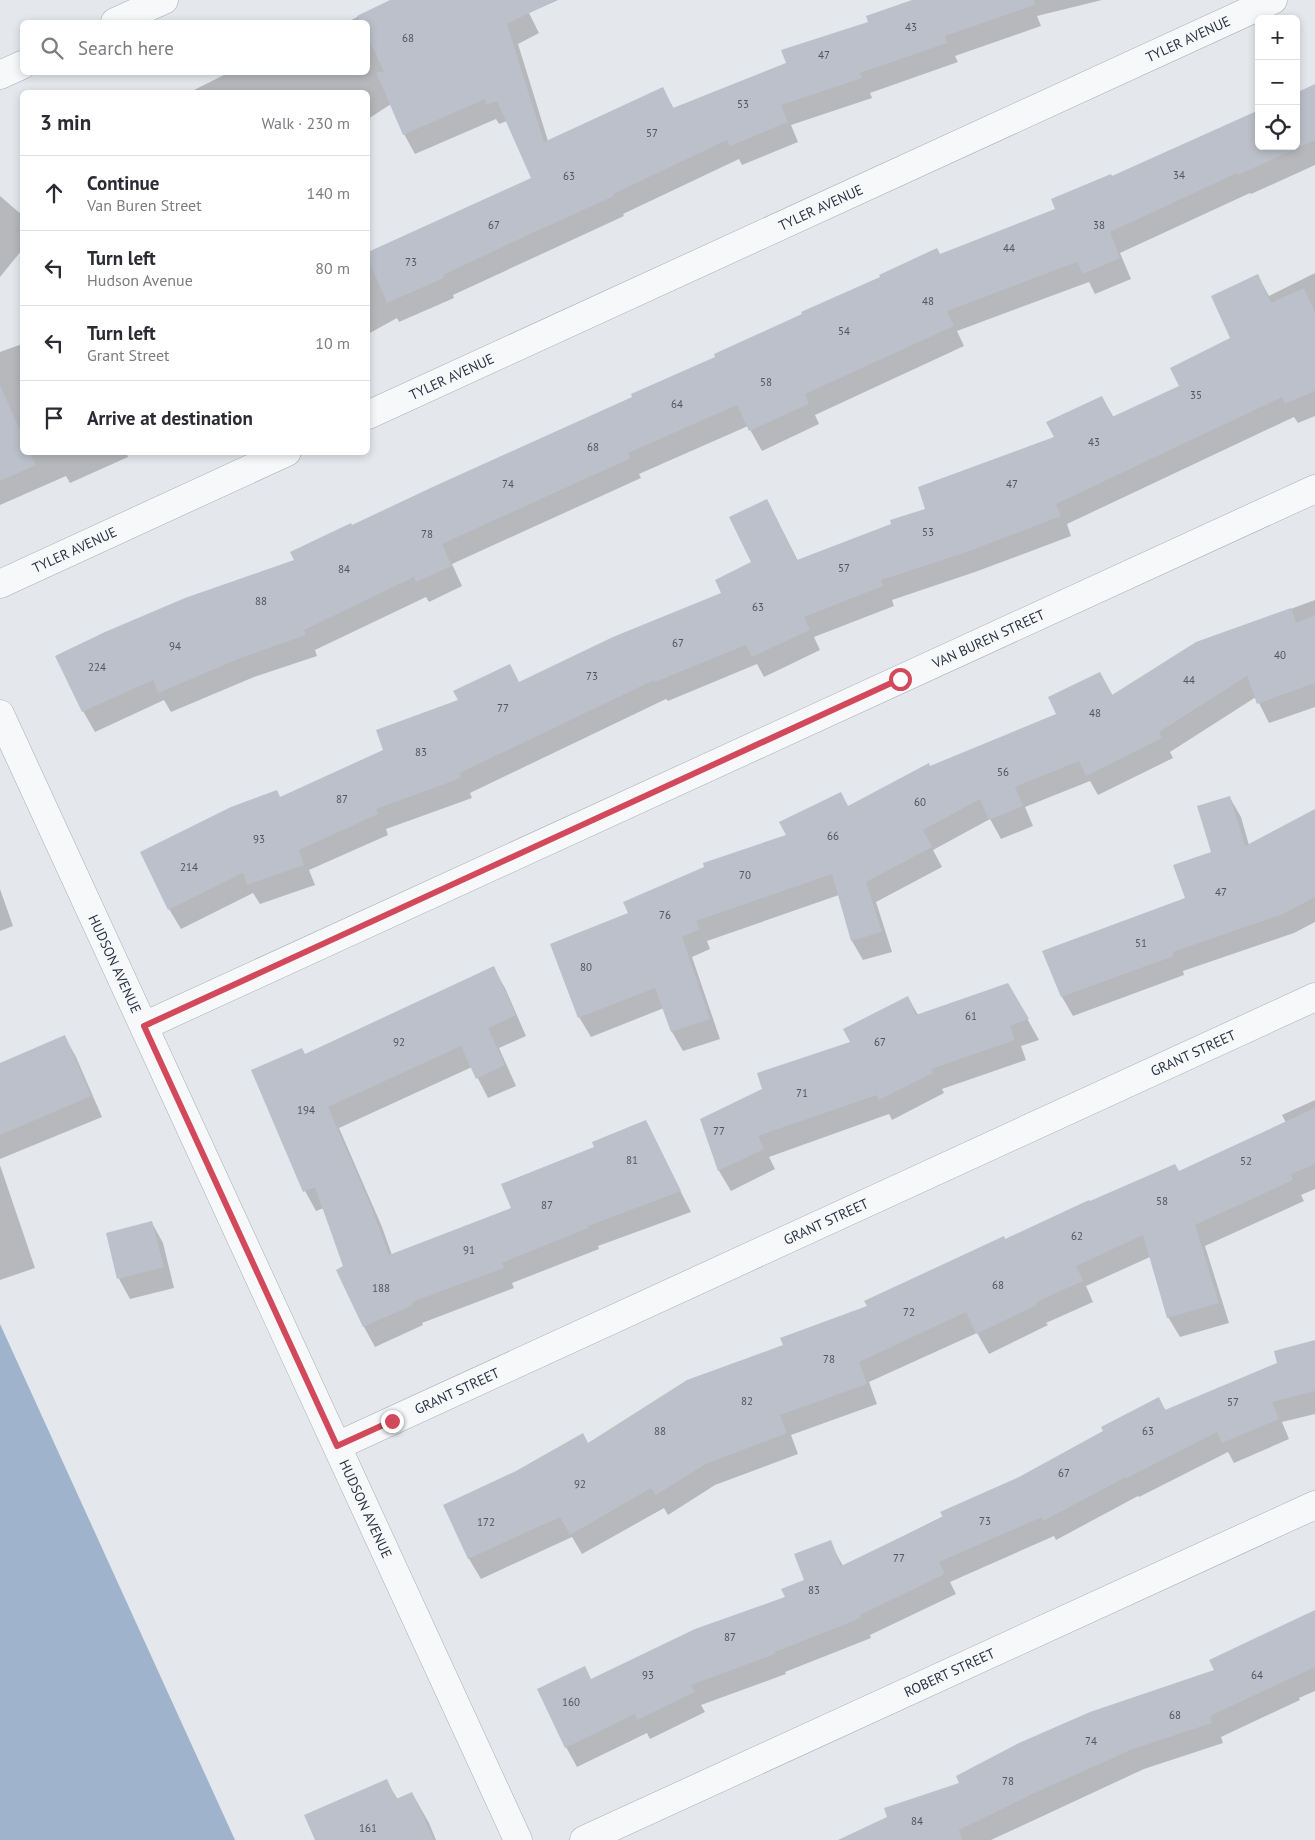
<!DOCTYPE html>
<meta charset="utf-8">
<style>
:root{--surface:#fff;--page:#f7f7f7;--text:#2b2b33;--muted:#7c7c81;--line:#e1e1e2}
body{margin:0;font-family:"PT Sans",sans-serif;background:var(--page);color:var(--text)}
.controls{position:absolute;right:15px;top:15px;display:grid;overflow:hidden;border-radius:8px;box-shadow:0 2px 8px #0003}
.controls button{width:45px;height:45px;display:grid;place-items:center;padding:0;border:0;border-bottom:1px solid var(--line);background:var(--surface);color:var(--text);font:25px sans-serif}
.stop{position:absolute;width:15px;height:15px;margin:-11px;border:4px solid #d1495b;border-radius:50%;background:#fff}
.stop.end{background:#d1495b;border-color:#fff;box-shadow:0 1px 5px #0008}
.list{margin:0;padding:0;list-style:none}
h2{display:flex;justify-content:space-between;align-items:center;height:65px;margin:0;padding:0 20px;font-size:21px}
h2 small{font-size:16px;font-weight:400;color:var(--muted)}
.list li{display:grid;grid-template-columns:32px 1fr auto;gap:15px;align-items:center;box-sizing:border-box;height:75px;padding:0 20px;border-top:1px solid var(--line)}
.list b{display:block;font-size:19px;white-space:nowrap}
.list p{margin:0;font-size:16px;white-space:nowrap;color:var(--muted)}
.list em{font-size:16px;font-style:normal;color:var(--muted)}
.icon{flex:none;width:28px;height:28px;fill:none;stroke:currentColor;stroke-width:2;stroke-linecap:round;stroke-linejoin:round}
.map{position:relative;flex:none;width:1315px;height:1840px;overflow:hidden}
.search{position:absolute;background:var(--surface);box-shadow:0 2px 8px #0003;left:20px;top:20px;width:350px;height:55px;display:flex;align-items:center;gap:12px;box-sizing:border-box;padding:0 18px;border-radius:8px;color:var(--muted);font-size:19px}
.panel{position:absolute;background:var(--surface);box-shadow:0 2px 8px #0003;left:20px;top:90px;width:350px;height:365px;border-radius:8px}
.map>svg:first-child{display:block}
</style>
<div class="map">
<svg width="1315" height="1840" viewBox="0 0 1315 1840">
<rect width="100%" height="100%" fill="#e4e7ec"/>
<!-- water -->
<path fill="#9fb4cc" d="M0 1324 235 1840H0Z"/>
<!-- shadow -->
<path fill="#0003" d="M392 0H558L529 13 539 33 518 44 548 141 663 89 674 109 787 64 915 0H1102L1037 16 1041 26 955 56 958 62 870 93 872 98 791 125 798 142 742 165 739 159 623 214 624 216 453 295 454 298 399 322 397 318 368 334V253L533 178 507 121 499 124 496 119 415 154 404 134 391 104 368 119V92H190L230 72H249L250 74 253 72H368V22H347Z
M1315 85V165L1251 194 1250 193 1120 253 1131 279 1095 294 1089 282 957 331 964 346 815 415 819 424 762 451 748 426 639 474 641 478 452 564 462 586 429 602 426 597 315 650 317 656 254 677 171 712 164 700 95 732 83 711 295 561 352 527 634 398 940 255 1057 210 1112 178 1259 146H1296Z
M0 196 22 215V250L0 277Z
M1315 273V416L1298 423 1294 417 1067 524 1071 536 975 572 892 600 894 606 814 637 820 650 764 677 757 664 668 701 666 699 470 793 472 798 386 829 388 835 309 870 315 885 260 904 253 893 181 929 169 909 281 798 385 751 519 683 723 594 753 563 767 500 798 561 893 524 927 510 1055 438 1102 397 1114 418 1180 386 1232 339 1258 276 1269 296Z
M22 344V452H126L128 457 70 483 66 476 0 505V352Z
M1315 600V707L1269 723 1256 697 1170 752 1173 758 1098 795 1090 781 1025 807 1033 826 1001 839 990 819 933 850 942 867 876 902 892 952 863 960 852 941 839 895 707 941 710 949 692 957 720 1039 683 1051 672 1032 664 1008 591 1037 579 1017 629 914 930 767 1058 715 1100 673 1113 696 1197 643Z
M1230 798 1241 817 1249 845 1315 822V922L1294 933 1183 971 1184 975 1073 1016 1062 997 1044 952 1186 899 1213 853Z
M0 889 13 926 0 931Z
M493 967 505 988 526 1036 499 1048 516 1086 488 1098 472 1067 339 1128 382 1227 392 1255 513 1209 596 1147 645 1121 691 1212 598 1246 599 1249 512 1283 514 1288 422 1323 423 1325 375 1347 364 1327 338 1270 345 1267 324 1208 316 1211 305 1191V1055Z
M1008 984 1039 1040 1021 1046 1026 1060 942 1089 944 1093 892 1120 889 1114 769 1157 775 1169 731 1191 719 1171 702 1119 764 1089 851 1042 908 997 918 1015Z
M65 1037 76 1057 102 1117 0 1159V1065Z
M1315 1100V1189L1301 1195 1304 1201 1205 1246 1229 1323 1180 1337 1168 1317 1150 1257 1086 1286 1093 1302 1046 1323 1048 1325 989 1354 977 1333 869 1382 877 1404 791 1435 798 1454 715 1485 668 1515 664 1508 582 1554 572 1537 481 1579 469 1559 444 1505 588 1444 784 1346 1005 1241 1089 1203 1179 1172 1286 1123 1282 1115Z
M0 1165 35 1268 0 1280Z
M152 1223 163 1243 174 1288 130 1299 119 1279Z
M1315 1342V1414L1282 1422 1289 1439 1234 1463 1228 1452 1139 1497 1138 1496 1056 1540 1054 1536 950 1582 956 1594 870 1635 871 1638 785 1672 786 1674 701 1705 705 1712 650 1739 647 1733 577 1767 566 1747 591 1681 786 1597 806 1580 830 1542 843 1566 1020 1478 1104 1432 1159 1399 1166 1411 1279 1363Z
M1315 1612V1691L1299 1698 1300 1700 1221 1737 1223 1743 1144 1769 991 1840H841L960 1783 1216 1671Z
M386 1780 398 1800 412 1793 429 1823 436 1840H316Z"/>
<!-- building -->
<path fill="#bbc0ca" d="M390 0H555L507 24 544 142 663 87 673 108 786 63 781 50 868 22 866 16 912 0H1034L1035 5 945 36 947 43 860 73 862 78 781 105 788 122 730 146 727 140 613 194 614 196 528 235 443 275 444 278 387 303 368 259V252L531 178 497 101 486 105 485 99 403 135 376 72H384L368 38V22H360L357 16Z
M1315 84V140L1238 175 1237 173 1110 232 1120 258 1083 274 1077 262 947 311 954 326 805 394 809 404 749 431 737 405 628 453 631 458 442 544 452 566 416 582 414 577 304 630 306 635 243 657 158 693 153 680 82 712 55 656 105 632 185 598 294 560 290 552 351 523 352 525 437 485 632 397 631 394 715 357 714 354 802 314 801 312 880 277 879 275 937 248 940 254 1055 209 1051 199 1111 174 1112 176 1259 110V146H1296V93Z
M1258 274 1271 303 1304 288 1315 313V391L1285 404 1282 397 1056 504 1061 516 964 553 881 580 883 586 804 617 810 630 752 657 746 645 655 682 654 680 460 773 461 778 376 809 378 814 299 850 304 865 247 885 243 873 168 910 140 852 231 807 277 790 280 797 383 750 376 730 458 700 453 691 510 664 519 682 613 637 721 593 715 580 751 562 729 517 767 499 797 560 891 524 890 520 925 509 918 487 1054 437 1046 422 1102 396 1112 417 1179 386 1170 368 1230 338 1211 296Z
M0 385 22 435V452H30L36 465 0 481Z
M1291 608 1296 623 1315 615V683L1257 704 1247 676 1159 732 1162 738 1086 776 1079 761 1015 787 1023 806 989 820 980 799 923 830 932 847 866 882 882 932 851 941 832 874 696 921 700 929 682 937 710 1019 671 1032 655 988 578 1018 550 944 628 913 623 902 704 867 703 863 786 835 779 822 841 792 848 806 929 763 930 766 1056 714 1048 697 1100 672 1112 695 1196 642Z
M1230 796 1245 846 1315 809V897L1283 914 1173 952 1174 956 1061 997 1042 951 1185 898 1173 865 1211 852 1197 806Z
M494 966 516 1015 488 1028 505 1065 476 1079 461 1046 328 1107 371 1206 389 1255 511 1208 501 1184 594 1147 592 1142 646 1120 681 1191 588 1226V1228L502 1263 504 1268 412 1302 413 1305 363 1327 336 1270 343 1266 315 1187 303 1192 251 1070 302 1048 305 1054Z
M1008 983 1029 1019 1010 1026 1015 1040 931 1069 933 1073 879 1100 877 1095 758 1136 764 1149 718 1171 700 1119 762 1089 757 1073 850 1042 843 1029 908 996 916 1015Z
M65 1035 91 1096 0 1135V1063Z
M1315 1108V1164L1291 1174 1293 1180 1195 1225 1219 1303 1167 1318 1143 1235 1076 1266 1083 1281 1036 1302 1037 1305 976 1334 966 1312 859 1362 867 1384 780 1415 787 1433 704 1465 656 1495 651 1488 570 1535 560 1517 468 1559 443 1505 516 1471 583 1433 588 1443 687 1380 783 1345 780 1338 867 1306 864 1301 1004 1236 1005 1239 1089 1200 1090 1201 1175 1164 1179 1171Z
M152 1221 164 1267 117 1279 106 1233Z
M1315 1340V1391L1272 1402 1279 1419 1222 1443 1217 1432 1127 1478 1126 1477 1043 1521 1042 1517 939 1562 945 1574 860 1615 861 1618 775 1652V1654L691 1685 695 1692 637 1720 635 1714 565 1748 537 1689 585 1666 591 1679 695 1629 785 1597 781 1589 804 1580 794 1554 831 1540 841 1566 943 1517 940 1512 1019 1477 1103 1431 1101 1427 1159 1397 1165 1410 1277 1363 1274 1351Z
M1315 1610V1667L1210 1716 1212 1723 1133 1749 1030 1795 959 1830 962 1840H838L887 1817 884 1808 959 1783 956 1776 1019 1743 1090 1712 1214 1670 1209 1660Z
M387 1779 396 1799 412 1792 434 1840H315L304 1815Z"/>
<g fill="none" stroke-linecap="round" stroke-linejoin="round">
<!-- street casing -->
<g stroke="#a9aeb7" stroke-width="29">
<g id="street">
<path d="M115 22 164 0"/>
<path d="M0 75 22 65"/>
<path id="s1" d="M368 415 1273 0"/>
<path id="s2" d="M0 584 287 452"/>
<path id="s3" d="M0 714 518 1840"/>
<path id="s4" d="M144 1026 1315 489"/>
<path id="s5" d="M337 1446 1315 997"/>
<path id="s6" d="M584 1840 1315 1505"/>
</g>
</g>
<!-- street -->
<use href="#street" stroke="#f7f8fa" stroke-width="28"/>
</g>
<g fill="none" stroke-linecap="round" stroke-linejoin="round">
<!-- route -->
<path stroke="#d1495b" stroke-width="6" d="M392 1421 337 1446 144 1026 900 679"/>
</g>
<g text-anchor="middle" dominant-baseline="central" stroke-width="4" stroke-linejoin="round" paint-order="stroke">
<!-- number labels -->
<g font-size="11" fill="#4f5766">
<text x="911" y="27">43</text>
<text x="408" y="38">68</text>
<text x="824" y="55">47</text>
<text x="743" y="104">53</text>
<text x="652" y="133">57</text>
<text x="1179" y="175">34</text>
<text x="569" y="176">63</text>
<text x="494" y="225">67</text>
<text x="1099" y="225">38</text>
<text x="1009" y="248">44</text>
<text x="411" y="262">73</text>
<text x="928" y="301">48</text>
<text x="844" y="331">54</text>
<text x="766" y="382">58</text>
<text x="1196" y="395">35</text>
<text x="677" y="404">64</text>
<text x="1094" y="442">43</text>
<text x="593" y="447">68</text>
<text x="508" y="484">74</text>
<text x="1012" y="484">47</text>
<text x="928" y="532">53</text>
<text x="427" y="534">78</text>
<text x="844" y="568">57</text>
<text x="344" y="569">84</text>
<text x="261" y="601">88</text>
<text x="758" y="607">63</text>
<text x="678" y="643">67</text>
<text x="175" y="646">94</text>
<text x="1280" y="655">40</text>
<text x="97" y="667">224</text>
<text x="592" y="676">73</text>
<text x="1189" y="680">44</text>
<text x="503" y="708">77</text>
<text x="1095" y="713">48</text>
<text x="421" y="752">83</text>
<text x="1003" y="772">56</text>
<text x="342" y="799">87</text>
<text x="920" y="802">60</text>
<text x="833" y="836">66</text>
<text x="259" y="839">93</text>
<text x="189" y="867">214</text>
<text x="745" y="875">70</text>
<text x="1221" y="892">47</text>
<text x="665" y="915">76</text>
<text x="1141" y="943">51</text>
<text x="586" y="967">80</text>
<text x="971" y="1016">61</text>
<text x="399" y="1042">92</text>
<text x="880" y="1042">67</text>
<text x="802" y="1093">71</text>
<text x="306" y="1110">194</text>
<text x="719" y="1131">77</text>
<text x="632" y="1160">81</text>
<text x="1246" y="1161">52</text>
<text x="1162" y="1201">58</text>
<text x="547" y="1205">87</text>
<text x="1077" y="1236">62</text>
<text x="469" y="1250">91</text>
<text x="998" y="1285">68</text>
<text x="381" y="1288">188</text>
<text x="909" y="1312">72</text>
<text x="829" y="1359">78</text>
<text x="747" y="1401">82</text>
<text x="1233" y="1402">57</text>
<text x="660" y="1431">88</text>
<text x="1148" y="1431">63</text>
<text x="1064" y="1473">67</text>
<text x="580" y="1484">92</text>
<text x="985" y="1521">73</text>
<text x="486" y="1522">172</text>
<text x="899" y="1558">77</text>
<text x="814" y="1590">83</text>
<text x="730" y="1637">87</text>
<text x="648" y="1675">93</text>
<text x="1257" y="1675">64</text>
<text x="571" y="1702">160</text>
<text x="1175" y="1715">68</text>
<text x="1091" y="1741">74</text>
<text x="1008" y="1781">78</text>
<text x="917" y="1821">84</text>
<text x="368" y="1828">161</text>
</g>
<!-- street labels -->
<g font-size="14" fill="#2b3445" stroke="#f4f6f9">
<text stroke="none"><textPath href="#s1" startOffset="902">TYLER AVENUE</textPath></text>
<text stroke="none"><textPath href="#s1" startOffset="498">TYLER AVENUE</textPath></text>
<text stroke="none"><textPath href="#s1" startOffset="92">TYLER AVENUE</textPath></text>
<text stroke="none"><textPath href="#s2" startOffset="82">TYLER AVENUE</textPath></text>
<text stroke="none"><textPath href="#s4" startOffset="929">VAN BUREN STREET</textPath></text>
<text stroke="none"><textPath href="#s3" startOffset="275">HUDSON AVENUE</textPath></text>
<text stroke="none"><textPath href="#s5" startOffset="942">GRANT STREET</textPath></text>
<text stroke="none"><textPath href="#s5" startOffset="538">GRANT STREET</textPath></text>
<text stroke="none"><textPath href="#s5" startOffset="132">GRANT STREET</textPath></text>
<text stroke="none"><textPath href="#s3" startOffset="875">HUDSON AVENUE</textPath></text>
<text stroke="none"><textPath href="#s6" startOffset="402">ROBERT STREET</textPath></text>
</g>
</g>
</svg>
<div class="controls">
<button>+</button>
<button>−</button>
<button><svg class="icon" aria-label="locate" viewBox="0 0 24 24"><circle cx="12" cy="12" r="6"/><path d="M12 2v4M12 18v4M2 12h4M18 12h4"/></svg></button>
</div>
<div class="stop" style="left:900px;top:679px"></div>
<div class="stop end" style="left:392px;top:1421px"></div>
<div class="search"><svg class="icon" aria-label="search" viewBox="0 0 24 24"><circle cx="10" cy="10" r="6"/><path d="M15 15l6 6"/></svg>Search here</div>
<section class="panel">
<h2>3 min<small>Walk · 230 m</small></h2>
<ul class="list">
<li><svg class="icon" aria-label="ahead" viewBox="0 0 24 24"><path d="M12 20V5M6 11l6-6 6 6"/></svg><div><b>Continue</b><p>Van Buren Street</p></div><em>140 m</em></li>
<li><svg class="icon" aria-label="left" viewBox="0 0 24 24"><path d="M17 20v-9H6M10 6l-5 5 5 5"/></svg><div><b>Turn left</b><p>Hudson Avenue</p></div><em>80 m</em></li>
<li><svg class="icon" aria-label="left" viewBox="0 0 24 24"><path d="M17 20v-9H6M10 6l-5 5 5 5"/></svg><div><b>Turn left</b><p>Grant Street</p></div><em>10 m</em></li>
<li><svg class="icon" aria-label="arrive" viewBox="0 0 24 24"><path d="M6 21V4h12l-3 4 3 4H6"/></svg><div><b>Arrive at destination</b></div></li>
</ul>
</section>
</div>
